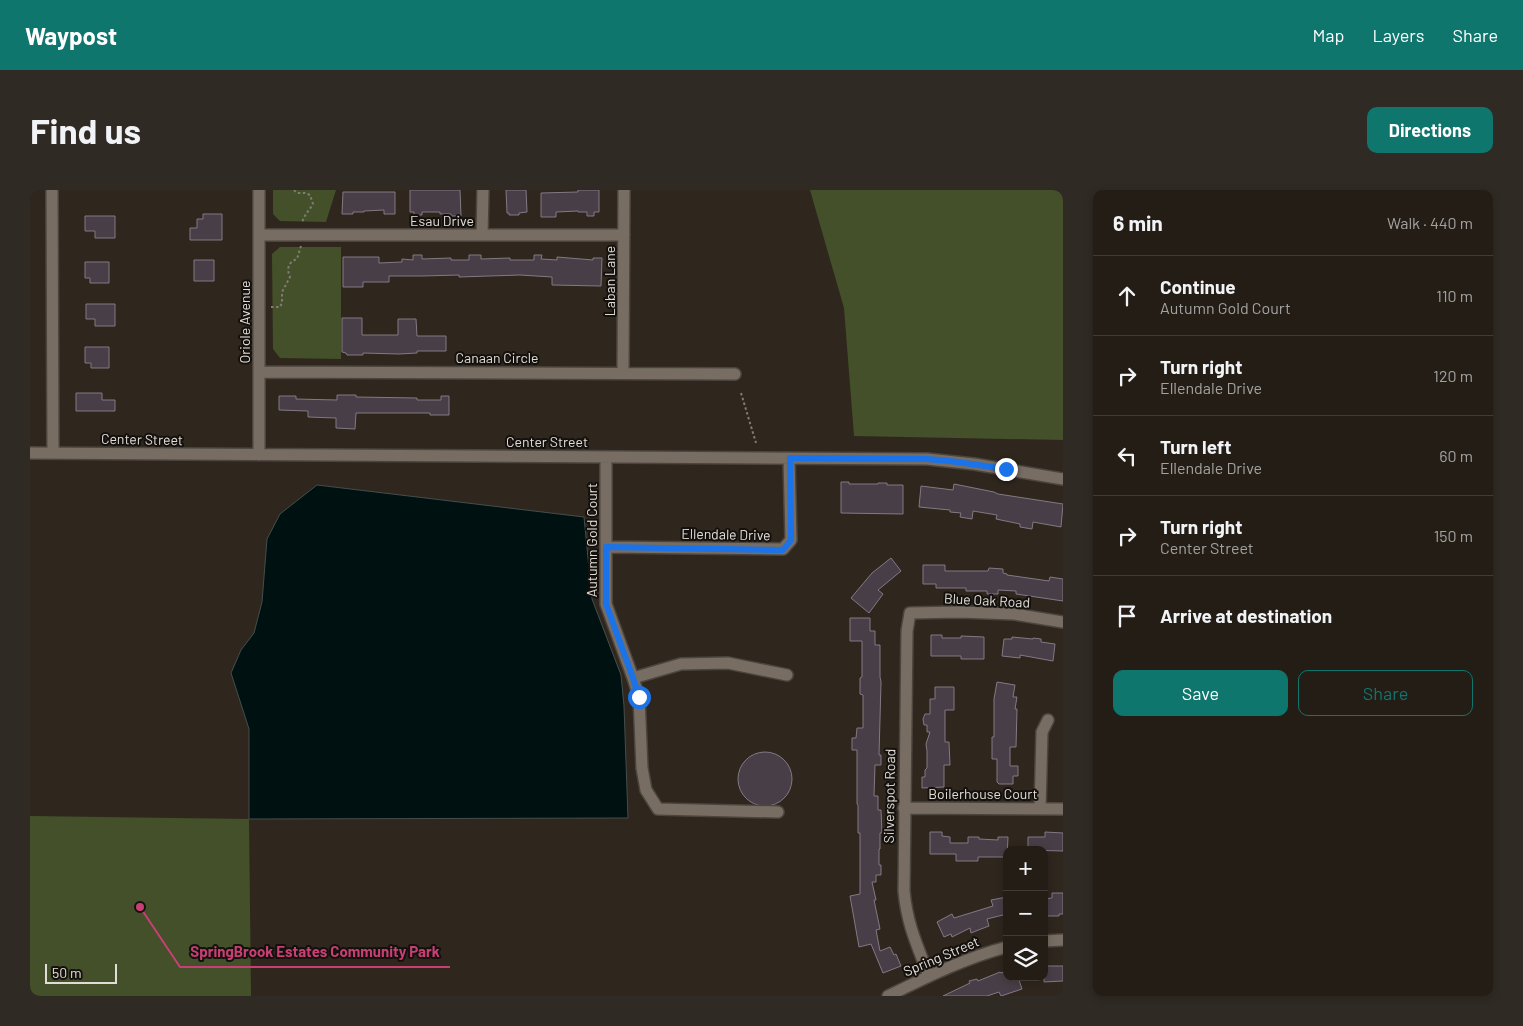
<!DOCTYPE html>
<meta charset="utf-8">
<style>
:root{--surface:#231d16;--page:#2f2a23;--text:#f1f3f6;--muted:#a3a2a1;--line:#403b35;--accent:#0f766e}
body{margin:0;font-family:Barlow,sans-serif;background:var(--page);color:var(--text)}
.controls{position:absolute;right:15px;bottom:15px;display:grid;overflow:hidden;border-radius:10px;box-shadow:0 2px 8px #0003}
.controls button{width:45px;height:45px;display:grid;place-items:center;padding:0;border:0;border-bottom:1px solid var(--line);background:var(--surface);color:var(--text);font:25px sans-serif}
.scale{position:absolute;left:15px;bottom:12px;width:72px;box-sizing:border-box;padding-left:5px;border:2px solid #e1dcd6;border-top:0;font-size:14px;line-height:18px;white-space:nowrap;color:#e1dcd6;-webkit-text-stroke:4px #14100d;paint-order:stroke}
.stop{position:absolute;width:15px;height:15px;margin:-11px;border:4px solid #1a73e8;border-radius:50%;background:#fff}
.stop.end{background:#1a73e8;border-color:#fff;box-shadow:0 1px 5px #0008}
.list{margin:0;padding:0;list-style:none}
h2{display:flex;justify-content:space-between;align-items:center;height:65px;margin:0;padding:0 20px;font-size:21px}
h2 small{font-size:16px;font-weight:400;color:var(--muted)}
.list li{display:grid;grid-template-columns:32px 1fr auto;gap:15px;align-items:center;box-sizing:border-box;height:80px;padding:0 20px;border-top:1px solid var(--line)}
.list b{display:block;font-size:19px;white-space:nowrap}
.list p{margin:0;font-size:16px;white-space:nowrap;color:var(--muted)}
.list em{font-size:16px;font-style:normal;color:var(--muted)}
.actions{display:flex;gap:10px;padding:15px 20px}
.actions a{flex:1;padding:11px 0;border:1px solid var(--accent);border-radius:10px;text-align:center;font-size:18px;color:var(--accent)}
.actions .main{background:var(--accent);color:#fff}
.icon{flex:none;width:28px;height:28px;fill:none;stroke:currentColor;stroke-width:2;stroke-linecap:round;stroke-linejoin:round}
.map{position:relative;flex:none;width:1033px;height:806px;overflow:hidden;border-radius:10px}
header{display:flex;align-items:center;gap:30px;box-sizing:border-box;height:70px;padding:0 25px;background:var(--accent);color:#fff}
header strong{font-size:24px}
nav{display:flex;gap:28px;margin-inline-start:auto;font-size:18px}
.intro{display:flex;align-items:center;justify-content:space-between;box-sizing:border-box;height:120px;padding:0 30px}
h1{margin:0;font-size:35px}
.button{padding:12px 22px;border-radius:10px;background:var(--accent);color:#fff;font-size:18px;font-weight:700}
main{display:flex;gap:30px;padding:0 30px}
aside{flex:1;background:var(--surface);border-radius:10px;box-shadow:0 2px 8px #0003}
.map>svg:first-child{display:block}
</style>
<header>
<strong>Waypost</strong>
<nav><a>Map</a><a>Layers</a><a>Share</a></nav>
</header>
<div class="intro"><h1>Find us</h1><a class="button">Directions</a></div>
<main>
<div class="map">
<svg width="1033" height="806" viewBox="0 0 1033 806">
<rect width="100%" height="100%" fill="#2f271e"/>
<!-- green -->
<path fill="#445029" d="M243 0H306L296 32 250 31 243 24Z
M780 0H1033V250L824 246 814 118Z
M250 57H311V169L250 168 243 159 242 64Z
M0 626 219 629 221 806H0Z"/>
<!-- water -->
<path fill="#001112" stroke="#444e4d" d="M287 295 554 327 562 409 591 485 594 516 598 628 219 629V539L201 483 211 460 224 443 232 412 237 349 250 324Z"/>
<!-- building -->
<path fill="#483e47" stroke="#847983" d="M380 0H430L431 26H421V24H410V22H392V25H384V22H380Z
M476 0H496L497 22 489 23V25H479V23H477Z
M548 0H569V22H564V26H557V22H548V21L526 22V27H511V3L548 2Z
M313 2H365V24H354V20L334 21V22H323V24H312Z
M173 24H192V50H160V38H167V29H173Z
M55 26H85V48H65V41H55Z
M383 65H392V69L421 68V70H439V65H451V69L480 68V70H504V65H512L511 69 527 70V67L563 70V68H572L571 96 522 95V87L490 85 429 87V85L392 86H359V92H333V97H313V67H349V73L372 72V69L383 70Z
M164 70H184V91H164Z
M55 72H79V93H60V88H55Z
M56 114H85V136H65V129H56Z
M312 128H332V145H368V129H386L387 146H416V161H387V163L369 164 333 163V165H317L316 163 312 162Z
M55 157H79V178H61V173H55Z
M46 203H72V210H85V221H46Z
M307 205H326V207L387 208V210H411V206H419V225H400V223H326L325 239 306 238V228L278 227V221L249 220V206H266V209L307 210Z
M811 292H819V294H848V293H857V295H873V324L811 323Z
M924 294 964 302 968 304 1033 314 1031 337 1003 332 1002 339 990 337V334L966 329 967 325 943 321 942 329 930 327 931 323 920 322V320L889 317 891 296 923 300Z
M861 368 871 381 848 400 853 404 839 423 821 408 842 383Z
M893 375H915V381H958L959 378 973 379V383L977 384V385L1019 391 1020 387 1033 389V411L986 404V401L968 400V404H957V401H936V398H906V394H893Z
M820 428H840V441H845V455H850V487L851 492 849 565H851V575H845L844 606H848V620H851L852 643H850V659H849V675H851V685H846V692H842L846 710H844L850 739 846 740 850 761 860 757 864 765 866 764 871 776 853 783 841 754 829 757 820 706 830 704V643H828V615L827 614V560H822V548H826L827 538H833V505L830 504V488L832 487V451H820Z
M901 445H912V448H931V446L954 447V469H931V466H901Z
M982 447 1003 449V448L1011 449V452L1025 454 1023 471 990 465V468L972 466 974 449H982Z
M967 492 985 495 983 507H987L985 519H987L986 557H980V576H988V586H983V594H969L967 592V569H962V547H964V509Z
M905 497H924V520H915V552H919L920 575H914V597L892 598V587H895V580L897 578V561L896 554 900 542H897V535H894L893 529 895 524H900V509H905Z
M708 589a27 27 0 1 1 54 0a27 27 0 1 1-54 0Z
M900 642H912V646L920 647V653H938V647H949V649L968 650V647H978L977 667H948V671H926V664H900Z
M1015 642 1033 643V661L998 660V647H1015Z
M1022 703H1033V724H1029V726H1014V709L1022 708Z
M977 707V724L957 729 959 736 951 739 941 743 940 738 922 747 921 744 914 747 907 732 922 724 924 728 963 716 961 710Z
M1014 776H1033V791L1014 792Z
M977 781V787H988L992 799 971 806 969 802 957 806H913L940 793 939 791 947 789 948 791 970 782 971 783Z"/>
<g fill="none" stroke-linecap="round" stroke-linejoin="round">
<!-- minor casing -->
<g stroke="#4c453e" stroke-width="14">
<path id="minor" d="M22 0 23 263
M229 45H594
M452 45 453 0
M229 182 705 184
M593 183 594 0
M0 263 897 269 944 274 1033 289
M229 265V0
M576 267V414L603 488 609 507 612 578 616 600 628 619 748 622
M576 357 753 359 761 350 759 269
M603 488 651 474 698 473 757 485
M874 618 1033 619
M1010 619 1012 542 1018 530
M1014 751 1033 750
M899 786C887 755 877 734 874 701L877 441 880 423 929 422 984 424 1033 432
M858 806C897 787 935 768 977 757"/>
</g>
<!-- path -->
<path stroke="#817b73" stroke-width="2" stroke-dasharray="2.5 2.5" stroke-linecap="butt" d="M264 0 267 3H275L280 5 283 14C279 21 274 25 272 33
M241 117H250L252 113V102L260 87C256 78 259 72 267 69L271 56
M711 203 726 253"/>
<!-- minor -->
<use href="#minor" stroke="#776d63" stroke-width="11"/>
</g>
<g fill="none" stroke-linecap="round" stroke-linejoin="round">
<!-- route -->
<path stroke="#1a73e8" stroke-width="6" d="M609 507 603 488 576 414V357L753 360 761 350 760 268 897 269 920 271 976 279"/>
</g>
<g text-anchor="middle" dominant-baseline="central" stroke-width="4" stroke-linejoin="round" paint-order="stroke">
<!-- street labels -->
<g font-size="14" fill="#e1dcd6" stroke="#14100d">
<text x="412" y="30">Esau Drive</text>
<text transform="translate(579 91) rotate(-90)">Laban Lane</text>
<text transform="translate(214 132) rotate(-90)">Oriole Avenue</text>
<text x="467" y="167">Canaan Circle</text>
<text transform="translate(112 249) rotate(1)">Center Street</text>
<text x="517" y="251">Center Street</text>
<text transform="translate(696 344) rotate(1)">Ellendale Drive</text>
<text transform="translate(561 350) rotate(-90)">Autumn Gold Court</text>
<text transform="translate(957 410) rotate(3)">Blue Oak Road</text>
<text x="953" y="603">Boilerhouse Court</text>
<text transform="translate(859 606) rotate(-89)">Silverspot Road</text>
<text transform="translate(911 766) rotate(-23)">Spring Street</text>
</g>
</g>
<!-- callouts -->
<path fill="none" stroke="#c83f74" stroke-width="2" d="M110 717L150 777H420"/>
<circle fill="#c83f74" stroke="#14100d" stroke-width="2" cx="110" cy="717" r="5"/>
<g font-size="15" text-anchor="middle" font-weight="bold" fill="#c83f74" stroke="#14100d" stroke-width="4" stroke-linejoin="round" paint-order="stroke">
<text x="285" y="767">SpringBrook Estates Community Park</text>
</g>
</svg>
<div class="controls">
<button>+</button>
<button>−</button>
<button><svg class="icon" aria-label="layers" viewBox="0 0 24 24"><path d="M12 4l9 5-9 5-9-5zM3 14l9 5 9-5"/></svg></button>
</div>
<div class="scale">50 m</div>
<div class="stop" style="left:609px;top:507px"></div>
<div class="stop end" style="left:976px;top:279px"></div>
</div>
<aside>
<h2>6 min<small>Walk · 440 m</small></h2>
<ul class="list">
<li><svg class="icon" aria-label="ahead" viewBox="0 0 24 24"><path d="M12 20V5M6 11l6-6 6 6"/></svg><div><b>Continue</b><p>Autumn Gold Court</p></div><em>110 m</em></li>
<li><svg class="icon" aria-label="right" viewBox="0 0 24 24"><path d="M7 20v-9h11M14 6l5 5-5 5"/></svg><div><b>Turn right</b><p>Ellendale Drive</p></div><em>120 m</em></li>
<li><svg class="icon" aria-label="left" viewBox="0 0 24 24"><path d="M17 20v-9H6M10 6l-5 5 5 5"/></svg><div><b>Turn left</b><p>Ellendale Drive</p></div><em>60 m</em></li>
<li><svg class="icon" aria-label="right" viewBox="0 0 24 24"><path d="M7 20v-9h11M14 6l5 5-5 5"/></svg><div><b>Turn right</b><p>Center Street</p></div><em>150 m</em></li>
<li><svg class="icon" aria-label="arrive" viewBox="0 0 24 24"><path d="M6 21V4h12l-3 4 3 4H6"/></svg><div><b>Arrive at destination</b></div></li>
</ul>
<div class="actions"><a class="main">Save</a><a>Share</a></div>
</aside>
</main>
